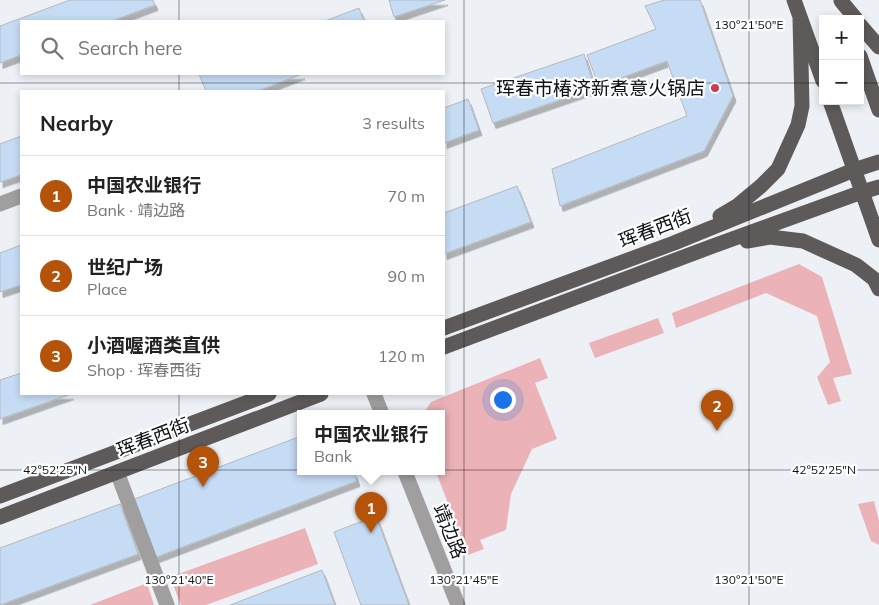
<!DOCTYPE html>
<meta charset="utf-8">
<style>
:root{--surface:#fff;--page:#f6f6f6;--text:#222;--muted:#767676;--line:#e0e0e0;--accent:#b45309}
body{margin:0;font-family:Mulish,"Noto Sans SC",sans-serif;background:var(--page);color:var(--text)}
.controls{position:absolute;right:15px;top:15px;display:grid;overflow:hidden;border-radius:0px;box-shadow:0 2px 8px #0003}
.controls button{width:45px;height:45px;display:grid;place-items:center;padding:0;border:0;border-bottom:1px solid var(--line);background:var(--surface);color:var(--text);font:25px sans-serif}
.you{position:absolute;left:502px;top:399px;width:18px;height:18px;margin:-12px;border:4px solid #fff;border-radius:50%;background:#1a73e8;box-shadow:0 0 0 8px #1a73e833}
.badge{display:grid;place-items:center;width:32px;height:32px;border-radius:50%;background:var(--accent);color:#fff;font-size:16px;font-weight:700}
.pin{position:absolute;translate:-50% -41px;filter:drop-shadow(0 1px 2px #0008)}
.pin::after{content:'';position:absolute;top:26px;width:18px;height:15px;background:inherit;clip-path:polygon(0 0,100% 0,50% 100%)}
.popup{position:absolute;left:297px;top:410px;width:148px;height:65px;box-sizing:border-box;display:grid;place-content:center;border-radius:0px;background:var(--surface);filter:drop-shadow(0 1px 4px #0005);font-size:16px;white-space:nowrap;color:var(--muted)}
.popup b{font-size:19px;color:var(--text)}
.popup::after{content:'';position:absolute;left:50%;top:100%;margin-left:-10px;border:10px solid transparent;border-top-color:var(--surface)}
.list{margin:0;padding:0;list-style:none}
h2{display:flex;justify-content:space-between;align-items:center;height:65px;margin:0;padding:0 20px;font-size:21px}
h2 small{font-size:16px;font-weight:400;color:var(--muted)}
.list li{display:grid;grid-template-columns:32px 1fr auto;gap:15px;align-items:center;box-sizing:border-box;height:80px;padding:0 20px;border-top:1px solid var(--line)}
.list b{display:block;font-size:19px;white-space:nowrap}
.list p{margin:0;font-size:16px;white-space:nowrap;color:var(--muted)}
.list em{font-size:16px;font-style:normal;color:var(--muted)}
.icon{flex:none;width:28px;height:28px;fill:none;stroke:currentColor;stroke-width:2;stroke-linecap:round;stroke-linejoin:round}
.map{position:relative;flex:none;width:879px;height:605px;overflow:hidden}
.search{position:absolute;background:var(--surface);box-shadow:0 2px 8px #0003;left:20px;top:20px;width:425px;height:55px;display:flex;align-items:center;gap:12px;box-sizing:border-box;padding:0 18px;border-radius:0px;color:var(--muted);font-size:19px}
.panel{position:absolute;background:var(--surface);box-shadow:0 2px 8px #0003;left:20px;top:90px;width:425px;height:305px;border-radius:0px}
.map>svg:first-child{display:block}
</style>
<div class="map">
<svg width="879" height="605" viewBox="0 0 879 605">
<defs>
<filter id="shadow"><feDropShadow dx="3" dy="5.5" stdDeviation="0" flood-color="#0004"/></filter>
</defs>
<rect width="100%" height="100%" fill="#edf1f6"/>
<!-- green -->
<path fill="#ebb3b7" d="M799 264 822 277 852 374 833 378 841 401 828 405 817 377 830 362 817 316 766 293 676 328 672 313Z
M658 318 664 333 595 358 589 343Z
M540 358 548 378 535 383 557 439 532 449 511 494 506 530 480 540 484 549 468 555 436 472H441V414H423L431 402Z
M874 501 879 521V545L871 541 858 504Z
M305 528 318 564 206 605H181L170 577Z
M147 583 154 605H90Z"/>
<!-- building -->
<path fill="#c6dbf4" stroke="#b5b9bd" filter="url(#shadow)" d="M70 0H153L155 5 112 21H21V55L0 63V26Z
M389 0H445L394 17Z
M664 0H700L733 96 704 151 560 206 552 169 687 116 667 61 599 86 587 55 656 29 645 6Z
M359 8 364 21H325Z
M584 54 595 88 493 123 481 89Z
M199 74H302L258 91H206Z
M468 99 479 130 444 143V108Z
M21 136V175L0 182V144Z
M517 186 531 222 444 254V213Z
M21 245V285L0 292V253Z
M21 373V394H71L0 419V380Z
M301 436V472H354L357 481 154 558 132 500Z
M120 504 138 554 0 605V548Z
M376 516 409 605H361L334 532Z
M322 570 335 605H230Z"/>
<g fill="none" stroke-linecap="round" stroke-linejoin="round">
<!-- minor -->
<path stroke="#a09e9e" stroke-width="15" d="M0 204 21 196
M374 394 382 414
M117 472 167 605
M405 472 458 605"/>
<!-- major -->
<path stroke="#5f5a5a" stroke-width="15" d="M794 0 823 81
M841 1 856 19
M860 25 879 47
M860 56 879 110
M830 101 879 240
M720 216 737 206 761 186 778 169 798 125 802 106 800 18
M747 241 770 237 803 241 856 265 874 279 879 289
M444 328 674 243 854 170 879 162
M444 347 713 246 862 192 879 187
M0 496 269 394
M0 517 321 394"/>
</g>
<!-- ticks -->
<path fill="none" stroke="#111213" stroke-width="1" stroke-opacity="0.45" d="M179 0V21M464 0V605M749 0V605M179 74V91M0 83H823M860 83H879M179 394V605M0 470H879"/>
<!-- markers -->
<circle fill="#cc3c58" stroke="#fdfeff" stroke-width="2" cx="715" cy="88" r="5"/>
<g text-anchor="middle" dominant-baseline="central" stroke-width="4.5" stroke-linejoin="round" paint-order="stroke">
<!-- poi labels -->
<g font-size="19" fill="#111213" stroke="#fdfeff" text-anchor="end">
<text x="705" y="88">珲春市椿济新煮意火锅店</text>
</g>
<!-- street labels -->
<g font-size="19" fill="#111213" stroke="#fdfeff">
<text transform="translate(655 228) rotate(-21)">珲春西街</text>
<text transform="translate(153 437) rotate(-21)">珲春西街</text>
<text transform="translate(450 531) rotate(68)">靖边路</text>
</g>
</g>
<g font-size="12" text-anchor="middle" fill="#111213" stroke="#fdfeff" stroke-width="4.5" stroke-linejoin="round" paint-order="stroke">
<text x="749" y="29">130°21'50"E</text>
<text x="55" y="474">42°52'25"N</text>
<text x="824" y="474">42°52'25"N</text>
<text x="179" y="584">130°21'40"E</text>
<text x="464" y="584">130°21'45"E</text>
<text x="749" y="584">130°21'50"E</text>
</g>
</svg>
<div class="controls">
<button>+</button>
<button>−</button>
</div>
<div class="you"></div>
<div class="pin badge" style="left:371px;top:533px">1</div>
<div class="popup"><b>中国农业银行</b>Bank</div>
<div class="pin badge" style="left:717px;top:431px">2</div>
<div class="pin badge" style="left:203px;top:487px">3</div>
<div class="search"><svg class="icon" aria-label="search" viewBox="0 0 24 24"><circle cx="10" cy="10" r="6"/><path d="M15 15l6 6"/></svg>Search here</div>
<section class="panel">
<h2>Nearby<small>3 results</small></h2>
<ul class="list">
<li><span class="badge">1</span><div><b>中国农业银行</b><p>Bank · 靖边路</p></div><em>70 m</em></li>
<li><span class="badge">2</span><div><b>世纪广场</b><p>Place</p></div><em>90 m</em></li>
<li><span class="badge">3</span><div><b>小酒喔酒类直供</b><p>Shop · 珲春西街</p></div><em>120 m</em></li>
</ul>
</section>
</div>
